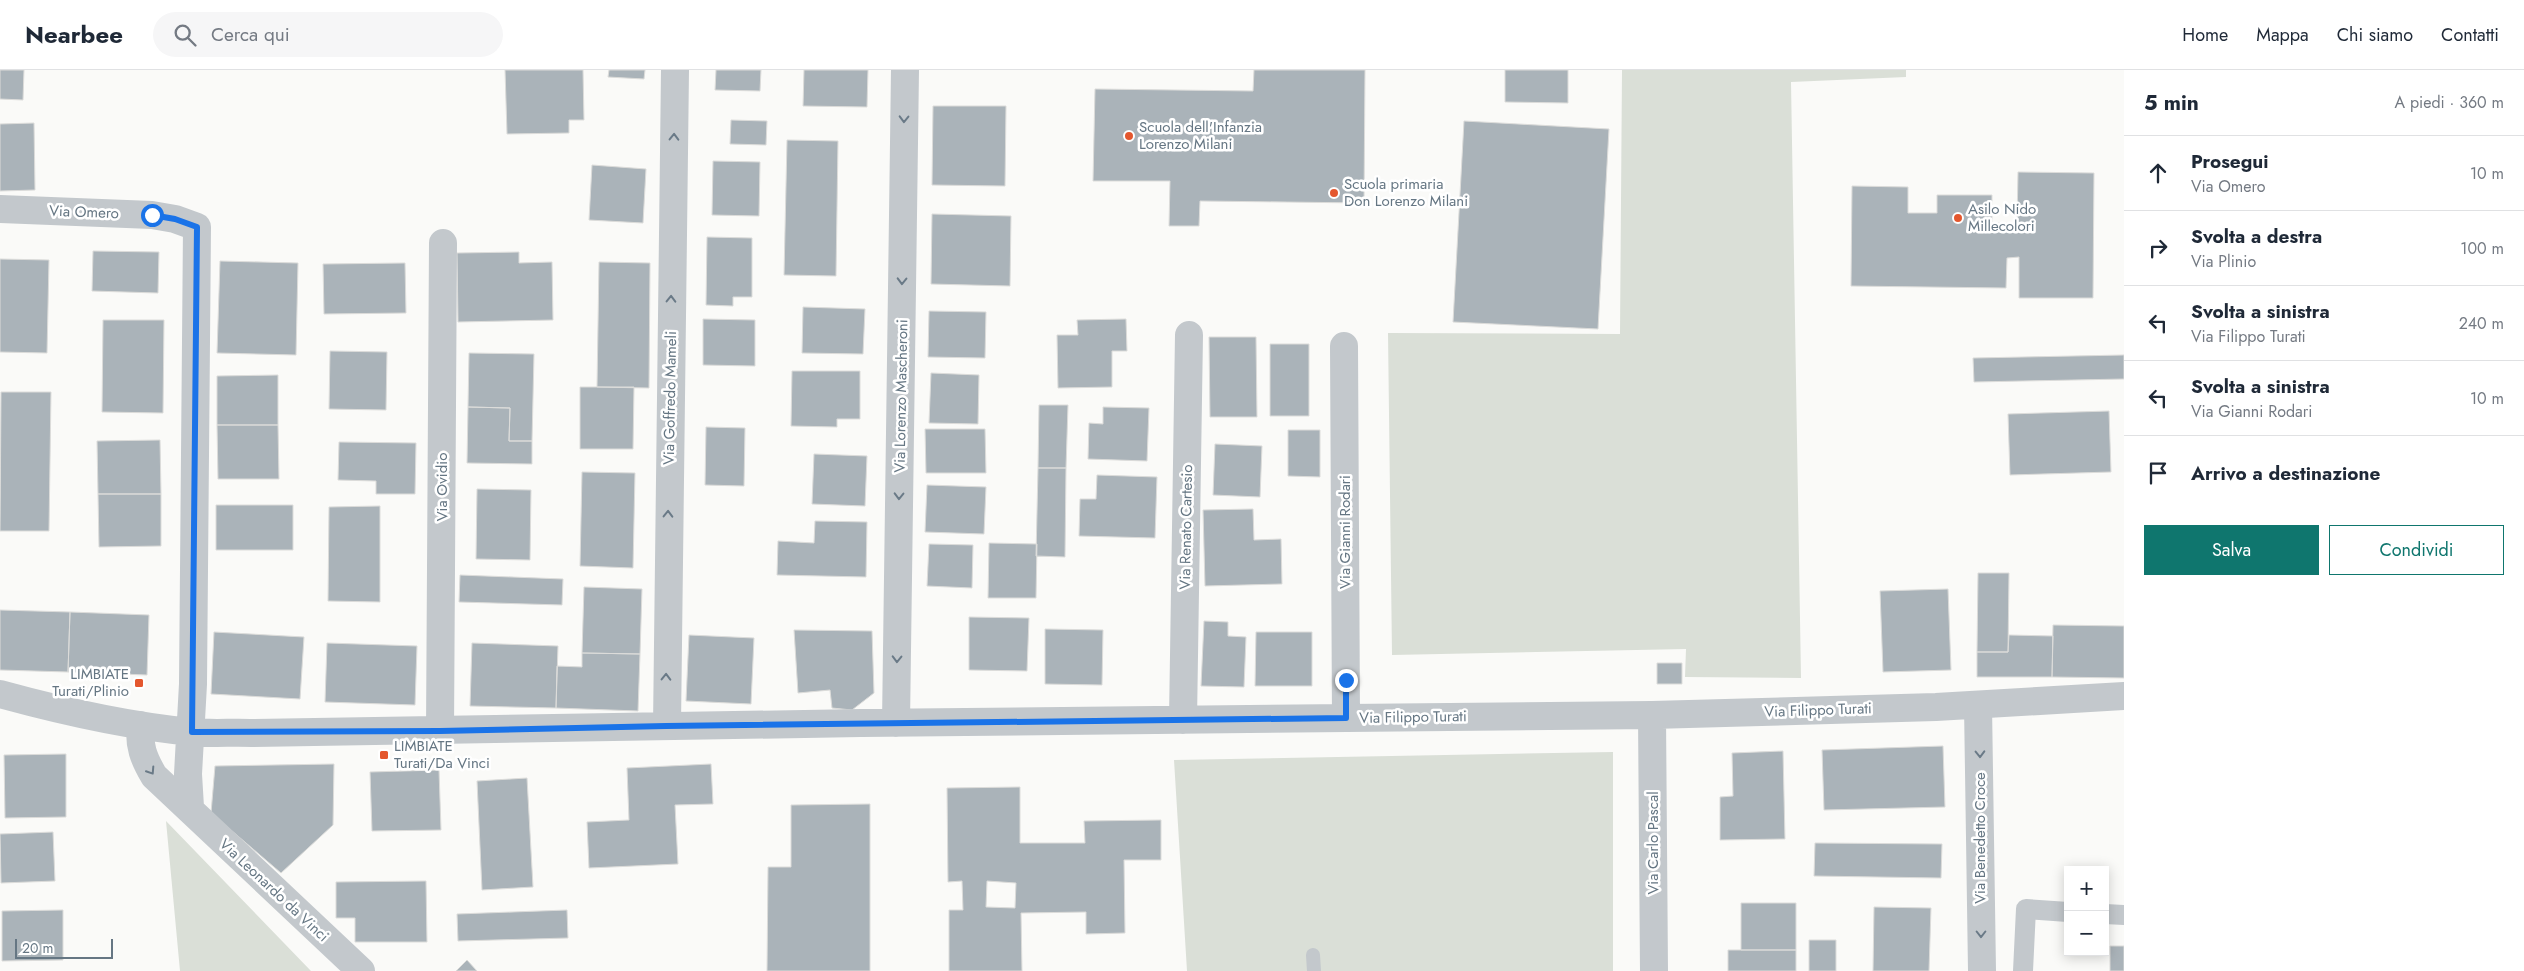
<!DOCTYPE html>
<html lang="it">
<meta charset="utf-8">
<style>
:root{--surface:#fff;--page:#f6f6f7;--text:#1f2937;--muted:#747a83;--line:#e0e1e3;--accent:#0f766e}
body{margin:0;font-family:Jost,sans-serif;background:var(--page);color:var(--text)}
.controls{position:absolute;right:15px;bottom:15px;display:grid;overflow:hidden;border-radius:0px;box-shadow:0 2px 12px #0003}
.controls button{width:45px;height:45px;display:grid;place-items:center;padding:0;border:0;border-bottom:1px solid var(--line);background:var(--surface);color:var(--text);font:25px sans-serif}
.scale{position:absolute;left:15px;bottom:12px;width:98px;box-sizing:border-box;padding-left:5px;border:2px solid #657683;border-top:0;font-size:14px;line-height:18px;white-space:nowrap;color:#657683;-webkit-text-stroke:4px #fff;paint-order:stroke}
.stop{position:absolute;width:15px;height:15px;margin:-11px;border:4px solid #1a73e8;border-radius:50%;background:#fff}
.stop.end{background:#1a73e8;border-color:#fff;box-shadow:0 1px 5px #0008}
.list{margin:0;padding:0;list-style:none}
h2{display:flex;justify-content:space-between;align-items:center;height:65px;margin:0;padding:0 20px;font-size:21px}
h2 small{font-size:16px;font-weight:400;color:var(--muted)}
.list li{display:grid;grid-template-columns:32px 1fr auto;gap:15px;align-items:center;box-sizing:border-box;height:75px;padding:0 20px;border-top:1px solid var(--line)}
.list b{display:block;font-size:19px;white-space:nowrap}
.list p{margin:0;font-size:16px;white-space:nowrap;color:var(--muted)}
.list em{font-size:16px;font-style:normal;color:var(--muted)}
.actions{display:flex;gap:10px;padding:15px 20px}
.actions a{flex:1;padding:11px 0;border:1px solid var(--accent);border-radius:0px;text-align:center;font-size:18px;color:var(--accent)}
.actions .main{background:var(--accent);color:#fff}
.icon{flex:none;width:28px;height:28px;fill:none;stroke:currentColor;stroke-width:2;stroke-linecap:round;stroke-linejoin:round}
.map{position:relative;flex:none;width:2124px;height:901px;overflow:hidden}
header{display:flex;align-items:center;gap:30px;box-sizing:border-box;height:70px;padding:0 25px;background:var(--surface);border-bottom:1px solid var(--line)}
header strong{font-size:24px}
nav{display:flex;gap:28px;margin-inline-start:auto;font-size:18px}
.search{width:350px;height:45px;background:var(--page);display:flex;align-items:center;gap:12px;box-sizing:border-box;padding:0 18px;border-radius:28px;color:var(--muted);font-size:19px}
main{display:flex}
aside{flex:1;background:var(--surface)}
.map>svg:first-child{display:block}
</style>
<header>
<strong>Nearbee</strong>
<div class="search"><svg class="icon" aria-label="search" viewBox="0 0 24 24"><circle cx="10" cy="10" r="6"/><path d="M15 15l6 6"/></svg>Cerca qui</div>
<nav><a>Home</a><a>Mappa</a><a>Chi siamo</a><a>Contatti</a></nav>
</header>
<main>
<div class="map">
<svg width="2124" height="901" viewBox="0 0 2124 901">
<rect width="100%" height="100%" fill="#fafaf8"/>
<!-- green -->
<path fill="#dadfd7" d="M1622 0H1906V7L1791 12 1801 608 1685 607 1686 579 1392 585 1388 263 1620 264Z
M1613 682V901H1187L1174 690Z
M166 751 311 901H180Z"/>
<!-- building -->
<path fill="#aab3b9" stroke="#dcdcda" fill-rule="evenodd" d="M0 0H24L23 30 0 29Z
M505 0H583L584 50H569V63L507 64Z
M609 0H645L644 9 608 7Z
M716 0H761L760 21 715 20Z
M804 0H868L867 37 803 36Z
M1254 0H1365L1364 133 1200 131 1199 156H1169L1170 111H1093L1095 19 1253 21Z
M1505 0H1568V33L1505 32Z
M933 36H1006L1005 116 932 115Z
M731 50 767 51 766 75 730 74Z
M1464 51 1609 59 1598 259 1453 252Z
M34 53 35 120 0 121V54Z
M787 70 838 71 836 206 784 205Z
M713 91 760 92 759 146 712 145Z
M592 95 646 99 643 153 589 150Z
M2018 102 2094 103 2093 228H2019V187L2007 188 2006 218 1851 216 1852 116 1908 117V143H1937V125H1992V153H2017Z
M932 144 1011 146 1010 216 931 214Z
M707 167 752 168V227H733V236L706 235Z
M93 181 159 182 158 223 92 221Z
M519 182V193L552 192 553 250 458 252 457 183Z
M0 189 49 190 47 283 0 282Z
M220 191 298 193 296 285 217 283Z
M599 192 650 193 649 318 597 317Z
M405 193 406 243 324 244 323 194Z
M803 237 865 239 863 284 802 283Z
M929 241 986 242 985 288 928 287Z
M703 249 755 250V296L703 295Z
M1126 249 1127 281H1112V317L1058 318 1057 265H1078L1077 250Z
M103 250H164L163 343 102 342Z
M1209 267H1256L1257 347H1210Z
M1270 274H1309V346H1270Z
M330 281 387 282 386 340 329 339Z
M469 283 534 284 532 371H509L510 338 468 337Z
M2124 285V309L1974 312 1973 288Z
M792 301H860V349H837V357L791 356Z
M931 303 979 305 978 354 929 353Z
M278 305V355H217V306Z
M580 317H634L633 379H580Z
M1 322H51L49 461H0Z
M1039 335H1068L1066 398H1038Z
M468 337 510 338 509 371H532V394L467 393Z
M1103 337 1149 338 1147 391 1088 389 1089 353 1103 354Z
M2109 341 2111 402 2010 405 2008 344Z
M217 355H278L279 409H218Z
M706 357 745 358 744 416 705 415Z
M925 359H985L986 403H926Z
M1288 360H1320V407L1288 406Z
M160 370 161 424H98L97 371Z
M339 372 416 373 415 424H376V411L338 410Z
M1215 374 1262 376 1260 427 1213 425Z
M814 384 867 386 865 436 812 434Z
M1038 398H1066L1065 487 1036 486Z
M582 402 635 403 633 498 580 496Z
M1097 405 1157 407 1155 468 1079 466 1080 429H1096Z
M927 415 986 417 984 464 925 462Z
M477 419 531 420 530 490 476 489Z
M98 424H161V476L99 477Z
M216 435H293V480H216Z
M380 436V532L328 531 329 437Z
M1253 439 1254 470 1281 469 1282 514 1205 516 1203 440Z
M815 451 867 452 866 507 777 505 778 471 814 473Z
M989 473 1037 474 1036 528H988Z
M929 474 973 475 972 518 927 516Z
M1978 503H2009L2008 582H1977Z
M460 505 563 509 562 535 459 532Z
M584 517 642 519 640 584 582 583Z
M1948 519 1951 600 1883 602 1880 521Z
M0 540 70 542 68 602 0 600Z
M70 542 149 545 147 605 68 602Z
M969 547 1029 548 1027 601 969 600Z
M1204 551 1228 552V566L1246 567 1244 617 1201 616Z
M2053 555 2124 556V608L2052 607Z
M1045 559 1103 560 1102 615 1045 614Z
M794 560 872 561 874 623 852 640 832 638 830 620 798 623Z
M214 562 304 567 300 629 211 624Z
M1256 562H1312V616H1255Z
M689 565 754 568 751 634 686 631Z
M2009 565 2053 566 2052 607H1977V582H2008Z
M327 573 417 576 415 635 325 632Z
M472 573 558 576 556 638 470 636Z
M582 583 640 584 638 641 556 638 557 596 582 597Z
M1657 593H1682V614H1657Z
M1943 676 1945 737 1824 740 1822 680Z
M1783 681 1785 769 1720 770V727L1733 726 1732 683Z
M66 684V747L5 748 4 685Z
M334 694 333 755 281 803 211 743 215 696Z
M711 694 713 734 675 735 678 794 589 798 587 752 629 750 627 698Z
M439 700 441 760 372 761 370 702Z
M527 708 533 817 482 820 477 711Z
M1020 717V773H1085L1084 751 1161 750V790H1124L1125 863 1086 864V842L1021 843 1022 901H949V840H963L962 811 948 812 947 718ZM987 811 1016 813 1015 838 986 837Z
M870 734V901H767L768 797H791V735Z
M53 762 55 811 1 813 0 764Z
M1815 773 1942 774 1941 808 1814 806Z
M426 811 427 872H355V848H336V812Z
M1741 833H1796V880H1741Z
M1874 837 1931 838 1929 901H1873Z
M63 840V890L2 891V841Z
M567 840 568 868 458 871 457 844Z
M1809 870H1836V901H1809Z
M2110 876H2124V901H2110Z
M1728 880H1796V901H1728Z
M467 890 477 901H456Z"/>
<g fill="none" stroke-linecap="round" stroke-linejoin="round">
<!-- service -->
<path stroke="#c3c8cc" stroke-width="14" d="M1313 885 1314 901"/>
<!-- pedestrian -->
<path stroke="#c3c8cc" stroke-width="20" d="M2105 844 2124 845
M2023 901 2026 839 2068 842"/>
<!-- minor -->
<path stroke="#c3c8cc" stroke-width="28" d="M0 139 152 145 175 149 197 157 193 614 188 704 190 737
M1344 276 1346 648
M0 624C62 641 128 656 192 662 212 664 233 662 253 663L861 653 1652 645 1936 637 2124 626
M1978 635 1982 901
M1652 645 1654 901
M1183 650 1189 265
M896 653 905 0
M141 655C138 675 144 689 154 706L361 901
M667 656 675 0
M440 661 443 173"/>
</g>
<!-- one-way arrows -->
<defs><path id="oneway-chevron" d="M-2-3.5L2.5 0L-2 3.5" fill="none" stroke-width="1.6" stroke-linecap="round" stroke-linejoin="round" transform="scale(1.25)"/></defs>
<g stroke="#6a7a87">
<use href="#oneway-chevron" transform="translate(904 49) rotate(91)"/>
<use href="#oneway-chevron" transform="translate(674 67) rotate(-89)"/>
<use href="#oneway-chevron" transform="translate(902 211) rotate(91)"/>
<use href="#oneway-chevron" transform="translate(671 229) rotate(-89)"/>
<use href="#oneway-chevron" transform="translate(899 426) rotate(91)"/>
<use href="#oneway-chevron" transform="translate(668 444) rotate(-89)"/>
<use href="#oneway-chevron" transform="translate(897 589) rotate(91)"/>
<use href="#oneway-chevron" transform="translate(666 607) rotate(-89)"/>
<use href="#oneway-chevron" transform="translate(1980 684) rotate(89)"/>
<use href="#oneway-chevron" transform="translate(151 701) rotate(57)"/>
<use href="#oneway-chevron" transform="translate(1981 864) rotate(90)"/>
</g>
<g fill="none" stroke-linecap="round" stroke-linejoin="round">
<!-- route -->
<path stroke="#1a73e8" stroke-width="6" d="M152 145 175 149 197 157 192 662 440 661 666 656 1346 648V610"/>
</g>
<!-- markers -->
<g fill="#e4572e" stroke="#fff" stroke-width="2">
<circle cx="1129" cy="66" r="5"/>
<circle cx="1334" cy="123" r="5"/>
<circle cx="1958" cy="148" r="5"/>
<rect x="134" y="608" width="10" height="10" rx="2.5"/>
<rect x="379" y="680" width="10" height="10" rx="2.5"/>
</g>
<g text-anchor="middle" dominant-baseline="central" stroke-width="5" stroke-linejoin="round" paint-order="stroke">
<!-- poi labels -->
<g font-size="15" fill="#657683" stroke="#fff" text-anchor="start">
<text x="1139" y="57">Scuola dell'Infanzia<tspan x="1139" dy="17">Lorenzo Milani</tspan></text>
<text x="1344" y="114">Scuola primaria<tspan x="1344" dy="17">Don Lorenzo Milani</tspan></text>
<text x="1968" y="139">Asilo Nido<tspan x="1968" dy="17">Millecolori</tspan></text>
<text x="129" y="604" text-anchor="end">LIMBIATE<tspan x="129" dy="17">Turati/Plinio</tspan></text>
<text x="394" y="676">LIMBIATE<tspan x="394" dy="17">Turati/Da Vinci</tspan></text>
</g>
<!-- street labels -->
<g font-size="15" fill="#657683" stroke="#fff">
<text transform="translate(84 142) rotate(2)">Via Omero</text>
<text transform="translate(901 326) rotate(-89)">Via Lorenzo Mascheroni</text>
<text transform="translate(670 328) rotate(-89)">Via Goffredo Mameli</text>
<text transform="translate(442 417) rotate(-90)">Via Ovidio</text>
<text transform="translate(1186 457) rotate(-89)">Via Renato Cartesio</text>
<text transform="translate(1345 462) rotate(-90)">Via Gianni Rodari</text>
<text transform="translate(1818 640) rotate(-2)">Via Filippo Turati</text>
<text transform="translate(1413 647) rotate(-1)">Via Filippo Turati</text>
<text transform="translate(1980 768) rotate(-90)">Via Benedetto Croce</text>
<text transform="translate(1653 773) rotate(-90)">Via Carlo Pascal</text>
<text transform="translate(274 820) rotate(43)">Via Leonardo da Vinci</text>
</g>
</g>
</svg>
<div class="controls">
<button>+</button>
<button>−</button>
</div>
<div class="scale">20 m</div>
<div class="stop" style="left:152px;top:145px"></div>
<div class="stop end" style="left:1346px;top:610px"></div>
</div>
<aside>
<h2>5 min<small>A piedi · 360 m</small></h2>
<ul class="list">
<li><svg class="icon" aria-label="ahead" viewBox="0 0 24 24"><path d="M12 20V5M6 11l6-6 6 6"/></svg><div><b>Prosegui</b><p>Via Omero</p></div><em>10 m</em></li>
<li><svg class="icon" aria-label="right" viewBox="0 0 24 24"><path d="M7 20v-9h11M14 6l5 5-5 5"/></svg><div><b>Svolta a destra</b><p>Via Plinio</p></div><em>100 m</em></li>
<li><svg class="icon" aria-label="left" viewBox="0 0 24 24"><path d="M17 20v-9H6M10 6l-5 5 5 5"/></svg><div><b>Svolta a sinistra</b><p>Via Filippo Turati</p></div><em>240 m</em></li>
<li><svg class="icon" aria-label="left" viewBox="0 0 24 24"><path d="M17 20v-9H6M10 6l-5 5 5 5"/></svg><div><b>Svolta a sinistra</b><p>Via Gianni Rodari</p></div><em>10 m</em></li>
<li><svg class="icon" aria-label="arrive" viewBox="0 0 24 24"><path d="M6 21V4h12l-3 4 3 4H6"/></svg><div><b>Arrivo a destinazione</b></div></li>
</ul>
<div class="actions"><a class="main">Salva</a><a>Condividi</a></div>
</aside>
</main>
